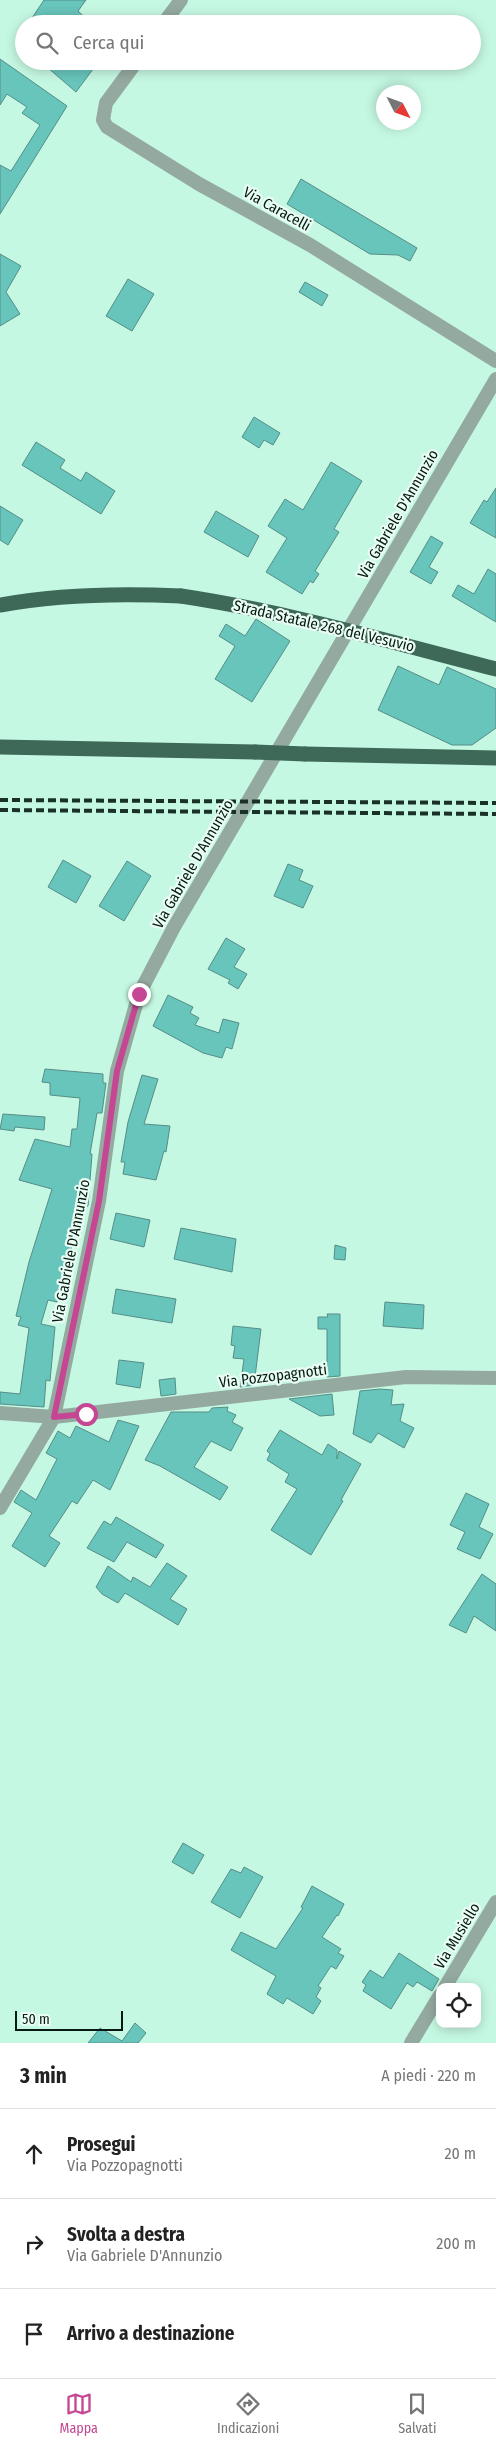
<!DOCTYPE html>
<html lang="it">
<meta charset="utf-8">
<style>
:root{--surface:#fff;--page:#f2f2f2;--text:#222;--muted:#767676;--line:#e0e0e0;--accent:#c54692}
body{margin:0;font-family:"Fira Sans Condensed",sans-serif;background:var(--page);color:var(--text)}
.controls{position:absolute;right:15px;bottom:15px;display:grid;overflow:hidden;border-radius:10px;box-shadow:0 2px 12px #0003}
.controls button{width:45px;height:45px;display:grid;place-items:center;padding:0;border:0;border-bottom:1px solid var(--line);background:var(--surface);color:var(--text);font:25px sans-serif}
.compass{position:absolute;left:376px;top:85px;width:45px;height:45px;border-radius:50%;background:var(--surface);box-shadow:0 2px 12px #0003;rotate:132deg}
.scale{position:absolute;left:15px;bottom:12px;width:108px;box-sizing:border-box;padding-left:5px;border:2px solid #061912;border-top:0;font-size:14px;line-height:18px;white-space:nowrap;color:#061912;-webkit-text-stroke:4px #e9fdf4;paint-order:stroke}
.stop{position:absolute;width:15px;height:15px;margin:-11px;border:4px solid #c54692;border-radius:50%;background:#fff}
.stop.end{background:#c54692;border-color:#fff;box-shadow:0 1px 5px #0008}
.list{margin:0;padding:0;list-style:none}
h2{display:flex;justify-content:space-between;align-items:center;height:65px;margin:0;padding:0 20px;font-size:21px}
h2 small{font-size:16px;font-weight:400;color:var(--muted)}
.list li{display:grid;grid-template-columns:32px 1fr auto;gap:15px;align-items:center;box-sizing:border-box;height:90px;padding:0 20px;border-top:1px solid var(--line)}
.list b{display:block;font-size:19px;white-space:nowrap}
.list p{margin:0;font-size:16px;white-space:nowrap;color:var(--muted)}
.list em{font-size:16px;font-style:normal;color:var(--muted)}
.icon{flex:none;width:28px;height:28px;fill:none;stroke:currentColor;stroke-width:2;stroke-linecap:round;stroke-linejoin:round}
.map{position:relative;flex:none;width:496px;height:2043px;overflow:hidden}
.search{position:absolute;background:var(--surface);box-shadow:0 2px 12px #0003;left:15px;right:15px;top:15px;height:55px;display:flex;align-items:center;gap:12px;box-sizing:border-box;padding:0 18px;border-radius:28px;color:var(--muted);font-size:19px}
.sheet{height:335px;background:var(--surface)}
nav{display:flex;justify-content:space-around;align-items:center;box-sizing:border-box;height:70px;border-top:1px solid var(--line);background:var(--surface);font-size:14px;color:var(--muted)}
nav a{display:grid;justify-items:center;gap:2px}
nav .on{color:var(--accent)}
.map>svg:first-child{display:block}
</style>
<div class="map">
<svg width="496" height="2043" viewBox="0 0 496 2043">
<rect width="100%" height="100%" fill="#c5f8e2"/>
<!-- building -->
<path fill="#68c5bb" stroke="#558d87" d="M44 0H86L78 11 92 24H28Z
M0 59 67 106 0 214V165L11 171 40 125 22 113 27 107 7 94 0 105Z
M40 61H99L76 92Z
M301 179 417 248 410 261 398 255 370 254 287 204Z
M0 254 21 266 6 292 20 314 0 326Z
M128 279 154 294 132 331 106 316Z
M305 282 328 295 322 306 299 292Z
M254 417 280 433 273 445 264 440 259 448 242 437Z
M36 442 65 460 60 468 81 481 86 472 115 491 101 514 22 465Z
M331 462 362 481 334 529 339 532 315 571 319 574 313 583 310 581 302 594 266 572 287 538 268 526 285 499 303 510Z
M496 488V538L470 523 484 500 487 502Z
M0 506 23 520 8 545 0 540Z
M216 511 259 536 248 557 204 532Z
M431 536 443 543 429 567 438 572 431 584 410 572Z
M488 569 496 574V622L452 596 458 585 474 594Z
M256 619 290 641 252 702 215 679 235 646 219 636 226 624 245 636Z
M398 666 439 685 447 667 496 689V728L472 745H452L378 710Z
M63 860 91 876 76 903 48 887Z
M127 861 151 876 124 921 99 906Z
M288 864 303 870 299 880 313 886 303 908 274 896Z
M226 938 245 949 234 967 247 974 238 989 228 983 230 980 208 969Z
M168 995 193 1007 190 1013 199 1018 195 1025 219 1033 223 1019 239 1023 232 1049 226 1047 222 1058 203 1053 153 1026Z
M45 1069 103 1074V1083H106L102 1113H97L90 1154H92L88 1206 82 1207 76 1242H73L57 1302 48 1300 41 1324 55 1327 50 1381 46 1380 44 1407 0 1404V1392L20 1394 29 1328 18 1325 21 1317 16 1316 29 1262 52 1189 19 1180 35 1139 70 1147 72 1129H77L80 1098 50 1095V1083L42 1082Z
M142 1075 158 1079 144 1124 170 1126 166 1152 164 1151 156 1180 123 1174 125 1162H121L128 1122Z
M3 1114 45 1117 44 1130 15 1127 14 1131 0 1129Z
M116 1213 150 1220 144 1247 110 1239Z
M181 1228 236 1239 232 1272 174 1259Z
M335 1245 346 1248 345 1260 334 1259Z
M116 1289 176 1299 172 1323 112 1313Z
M385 1302 424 1305 423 1329 383 1326Z
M327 1314H340V1376L327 1377V1329H318V1317H328Z
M233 1326 261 1329 254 1385 240 1387 244 1359 233 1358 235 1346 231 1345Z
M119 1360 144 1363 140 1388 116 1384Z
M175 1378 176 1394 161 1396 159 1380Z
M380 1389 393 1390 391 1405 404 1404 400 1421 414 1428 404 1448 378 1433 371 1443 353 1434 360 1391Z
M332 1394 334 1415 320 1416 289 1399Z
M228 1407 227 1411 236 1415 232 1422 243 1428 231 1451 211 1441 194 1467 228 1487 220 1500 160 1466 145 1460 171 1412H209L212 1408Z
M118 1420 139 1426 113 1484 110 1490 93 1480 77 1504 72 1501 49 1536 60 1543 45 1567 12 1546 32 1513 14 1502 21 1490 36 1500 57 1459 46 1453 58 1431 70 1438 76 1426 109 1442Z
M280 1430 322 1455 328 1444 337 1450V1459L339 1451 361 1464 341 1500 343 1501 311 1555 271 1530 297 1489 285 1482 289 1474 267 1460 270 1454 267 1451Z
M466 1493 489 1504 479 1527 493 1534 480 1559 457 1549 465 1532 450 1525Z
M116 1517 164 1545 156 1558 127 1542 114 1562 87 1548 104 1521 111 1525Z
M167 1563 187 1576 170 1599 187 1609 178 1625 125 1593 118 1603 102 1594 96 1587 108 1566 131 1582 133 1577 150 1587Z
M482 1574 496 1584V1631L474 1616 466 1633 449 1625Z
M183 1843 204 1855 193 1874 172 1862Z
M244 1867 263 1877 240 1918 211 1902 231 1869 241 1873Z
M312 1886 344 1904 338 1916 337 1915 322 1937 341 1949 338 1953 344 1956 336 1969 331 1966 318 1986 321 1988 316 1997 321 2001 313 2014 287 1998 283 2004 267 1994 276 1976 231 1950 241 1932 276 1949 303 1908 301 1907Z
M399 1953 439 1979 432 1991 417 1982 413 1987 407 1983 391 2009 363 1991 366 1985 362 1982 370 1970 383 1978Z
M135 2023 146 2033 138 2043H88L100 2028 122 2041Z"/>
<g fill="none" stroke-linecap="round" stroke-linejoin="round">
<!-- minor -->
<path stroke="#94a9a0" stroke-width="14" d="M163 24 181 0
M137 61 106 103 103 120 107 127 199 184 310 245 496 361
M0 1413 54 1417 406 1377 496 1378
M0 1508 54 1417 99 1201 117 1071 139 994 174 927 496 379
M445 1987 496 1902
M411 2043 440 1995"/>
<!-- trunk -->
<path stroke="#3e6958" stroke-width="15" d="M0 605C60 594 120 593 181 596
M0 747 255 752
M305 754 496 758"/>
<!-- rail -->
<path stroke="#1a3128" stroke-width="4" stroke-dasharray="8 4" stroke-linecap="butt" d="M0 800 496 803
M0 810 496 814"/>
<!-- trunk-bridge -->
<path stroke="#3e6958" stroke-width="15" d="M181 596C288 612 391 642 496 669
M255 752 305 754"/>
</g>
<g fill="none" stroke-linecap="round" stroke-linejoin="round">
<!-- route -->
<path stroke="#c54692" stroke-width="6" d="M86 1414 54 1417 99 1201 117 1071 139 994"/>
</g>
<g text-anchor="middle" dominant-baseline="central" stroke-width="4.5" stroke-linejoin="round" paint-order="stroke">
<!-- street labels -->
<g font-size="15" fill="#061912" stroke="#e9fdf4">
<text transform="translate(277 209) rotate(29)">Via Caracelli</text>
<text transform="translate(398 514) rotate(-60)">Via Gabriele D'Annunzio</text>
<text transform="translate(324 626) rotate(13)">Strada Statale 268 del Vesuvio</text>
<text transform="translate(193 864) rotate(-60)">Via Gabriele D'Annunzio</text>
<text transform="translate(71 1251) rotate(-79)">Via Gabriele D'Annunzio</text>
<text transform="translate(273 1376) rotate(-7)">Via Pozzopagnotti</text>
<text transform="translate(457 1936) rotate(-59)">Via Musiello</text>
</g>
</g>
</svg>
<div class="controls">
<button><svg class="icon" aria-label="locate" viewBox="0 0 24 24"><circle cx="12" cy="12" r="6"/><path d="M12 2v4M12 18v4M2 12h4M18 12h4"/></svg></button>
</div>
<svg class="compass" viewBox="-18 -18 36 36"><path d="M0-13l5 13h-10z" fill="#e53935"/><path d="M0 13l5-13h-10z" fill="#767676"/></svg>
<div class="scale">50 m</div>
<div class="stop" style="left:86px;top:1414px"></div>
<div class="stop end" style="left:139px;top:994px"></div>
<div class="search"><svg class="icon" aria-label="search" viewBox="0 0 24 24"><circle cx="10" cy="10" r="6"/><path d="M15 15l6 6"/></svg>Cerca qui</div>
</div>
<section class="sheet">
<h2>3 min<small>A piedi · 220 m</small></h2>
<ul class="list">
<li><svg class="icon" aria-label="ahead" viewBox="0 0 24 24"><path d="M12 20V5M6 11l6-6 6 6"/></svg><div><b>Prosegui</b><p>Via Pozzopagnotti</p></div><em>20 m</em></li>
<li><svg class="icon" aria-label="right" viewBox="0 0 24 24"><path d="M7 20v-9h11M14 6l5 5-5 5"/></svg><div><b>Svolta a destra</b><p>Via Gabriele D'Annunzio</p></div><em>200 m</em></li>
<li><svg class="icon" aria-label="arrive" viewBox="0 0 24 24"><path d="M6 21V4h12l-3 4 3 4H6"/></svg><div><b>Arrivo a destinazione</b></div></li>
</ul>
</section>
<nav>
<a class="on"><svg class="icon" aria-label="map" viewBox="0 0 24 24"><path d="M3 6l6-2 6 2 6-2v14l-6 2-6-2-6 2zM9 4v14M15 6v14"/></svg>Mappa</a>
<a><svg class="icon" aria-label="directions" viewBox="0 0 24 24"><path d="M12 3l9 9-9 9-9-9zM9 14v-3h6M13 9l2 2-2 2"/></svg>Indicazioni</a>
<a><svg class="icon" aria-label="saved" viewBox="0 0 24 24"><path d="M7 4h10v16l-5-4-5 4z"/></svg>Salvati</a>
</nav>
